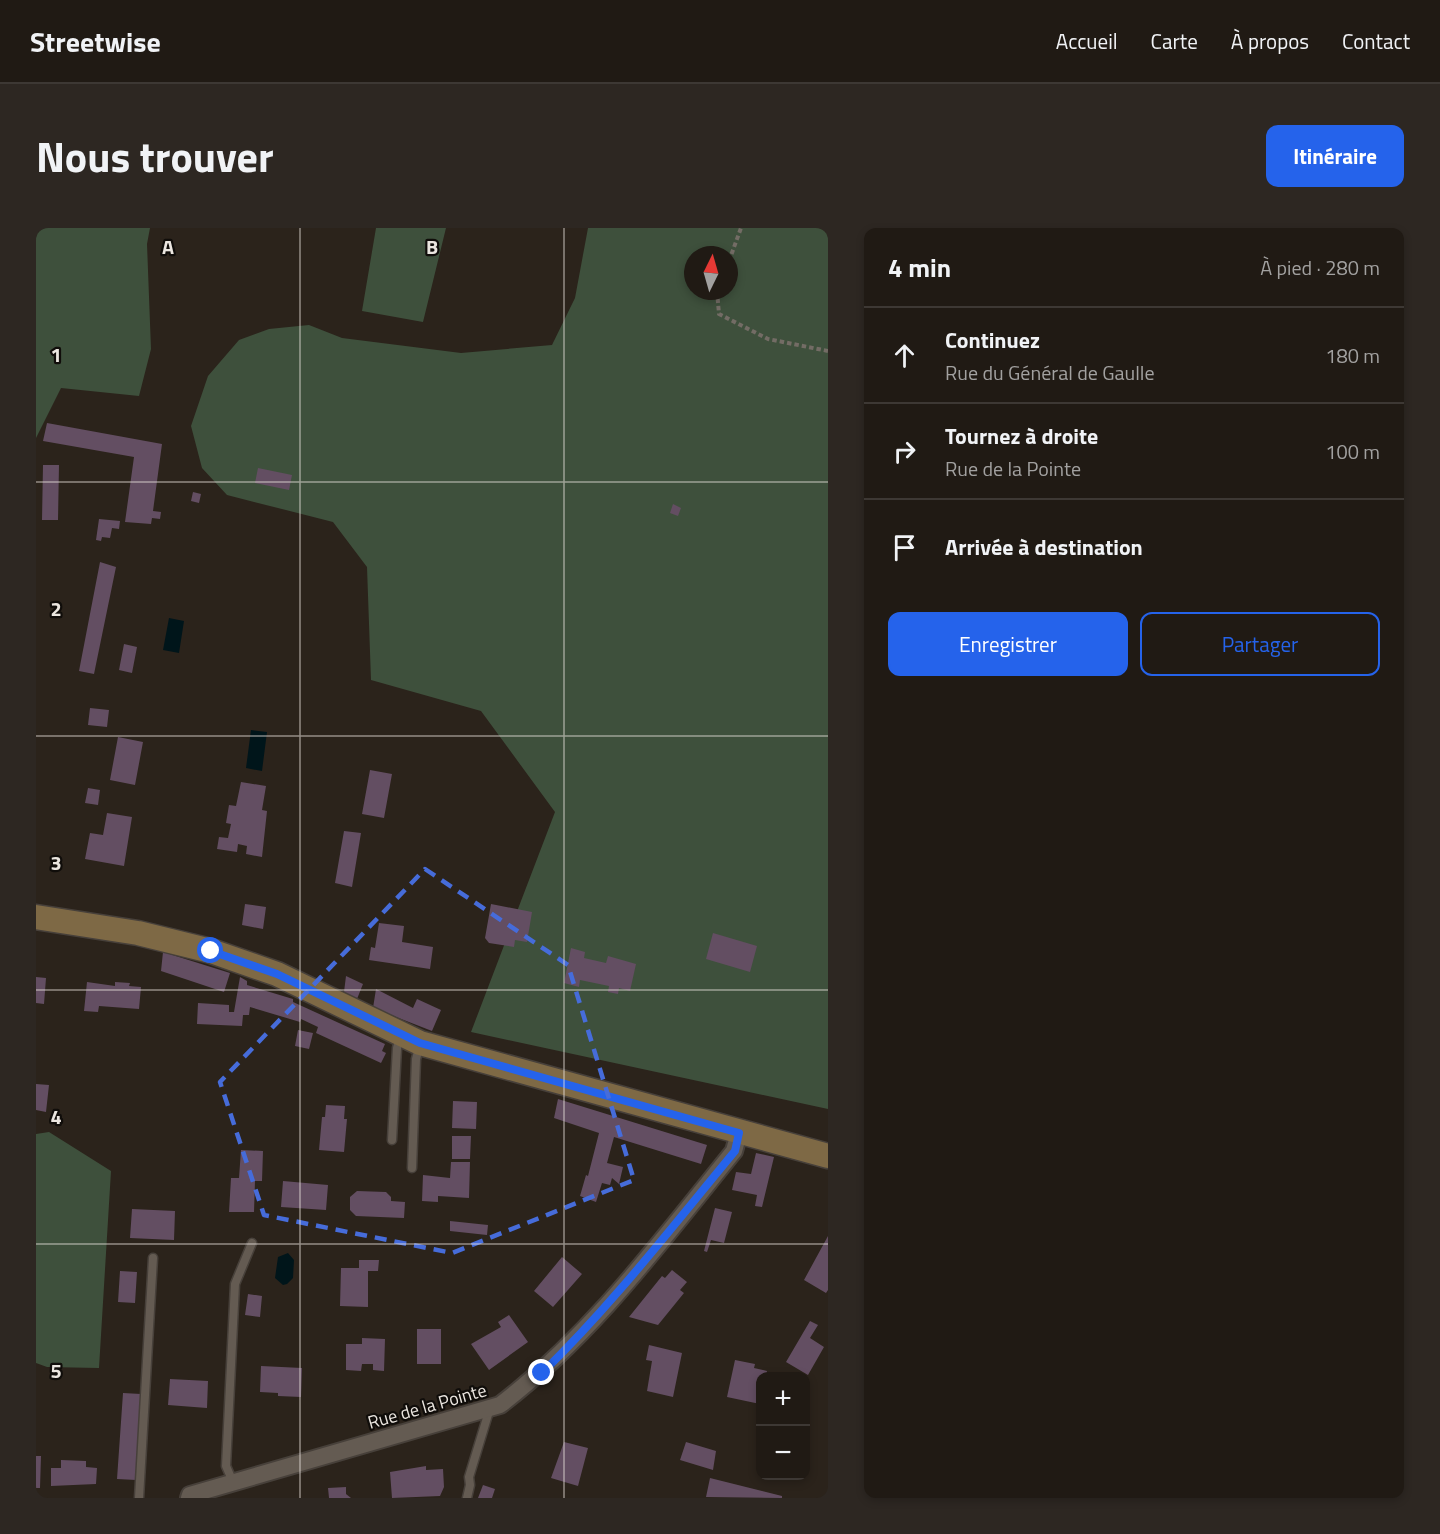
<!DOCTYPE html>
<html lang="fr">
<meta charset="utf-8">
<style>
:root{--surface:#201a14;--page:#2d2722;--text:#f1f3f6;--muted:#a2a1a0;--line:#3d3834;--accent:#2563eb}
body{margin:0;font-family:"Titillium Web",sans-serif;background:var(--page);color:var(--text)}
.controls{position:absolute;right:18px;bottom:18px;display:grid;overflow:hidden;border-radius:12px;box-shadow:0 3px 9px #0003}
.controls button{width:54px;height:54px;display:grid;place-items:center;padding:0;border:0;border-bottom:2px solid var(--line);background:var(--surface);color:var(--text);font:30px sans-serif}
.compass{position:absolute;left:648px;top:18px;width:54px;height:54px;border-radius:50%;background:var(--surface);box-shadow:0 3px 9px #0003;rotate:5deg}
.stop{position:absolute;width:18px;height:18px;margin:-14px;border:4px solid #2563eb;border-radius:50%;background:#fff}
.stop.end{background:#2563eb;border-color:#fff;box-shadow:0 2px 6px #0008}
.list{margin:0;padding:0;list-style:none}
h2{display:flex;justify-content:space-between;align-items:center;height:78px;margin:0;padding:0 24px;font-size:26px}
h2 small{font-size:20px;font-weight:400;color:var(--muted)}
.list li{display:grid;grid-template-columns:39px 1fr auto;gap:18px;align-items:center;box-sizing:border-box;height:96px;padding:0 24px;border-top:2px solid var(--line)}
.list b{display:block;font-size:22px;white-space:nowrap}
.list p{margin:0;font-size:20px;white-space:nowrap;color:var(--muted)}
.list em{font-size:20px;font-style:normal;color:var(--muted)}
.actions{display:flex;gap:12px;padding:18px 24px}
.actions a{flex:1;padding:14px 0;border:2px solid var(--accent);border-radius:12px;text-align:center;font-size:21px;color:var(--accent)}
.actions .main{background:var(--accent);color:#fff}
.icon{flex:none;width:33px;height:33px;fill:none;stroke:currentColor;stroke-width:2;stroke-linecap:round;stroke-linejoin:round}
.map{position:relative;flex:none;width:792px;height:1270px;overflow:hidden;border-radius:12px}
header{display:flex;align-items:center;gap:36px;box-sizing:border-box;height:84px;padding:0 30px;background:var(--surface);border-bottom:2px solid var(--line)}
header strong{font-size:28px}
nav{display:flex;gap:33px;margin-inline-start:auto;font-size:21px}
.intro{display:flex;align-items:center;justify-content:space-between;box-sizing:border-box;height:144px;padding:0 36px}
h1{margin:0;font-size:42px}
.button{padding:15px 27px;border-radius:12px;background:var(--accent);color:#fff;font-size:21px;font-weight:700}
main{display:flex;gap:36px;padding:0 36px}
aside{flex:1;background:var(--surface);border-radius:12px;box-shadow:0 3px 9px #0003}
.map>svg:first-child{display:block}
</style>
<header>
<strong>Streetwise</strong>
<nav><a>Accueil</a><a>Carte</a><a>À propos</a><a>Contact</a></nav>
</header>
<div class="intro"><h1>Nous trouver</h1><a class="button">Itinéraire</a></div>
<main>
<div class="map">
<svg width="792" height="1270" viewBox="0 0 792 1270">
<rect width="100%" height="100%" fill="#2b231b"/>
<!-- green -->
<path fill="#3e503c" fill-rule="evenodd" d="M0 0H114L111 16 115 121 103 168 25 160 0 210Z
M340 0H410L387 94 326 83Z
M552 0H792V881L435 804 519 584 445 483 335 452 331 339 297 294 191 267 166 240 155 198 172 148 203 112 233 101 273 97 306 110 425 125 516 117 539 70ZM657 27H693V63H657Z
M13 904 75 943 63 1140 11 1139 0 1135V906Z"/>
<!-- water -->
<path fill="#00151a" d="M133 390 148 393 143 425 127 422Z
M215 502 231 504 226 543 210 540Z
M252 1025 258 1032 257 1050 251 1056 247 1057 239 1050 242 1029Z"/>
<!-- building -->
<path fill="#634e62" d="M11 195 126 216 117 283 125 284 124 291 116 290 115 296 89 294 98 229 7 213Z
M7 237H23L22 292H6Z
M222 240 256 247 253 262 219 255Z
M157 264 165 266 163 275 155 273Z
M637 276 645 280 642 288 634 285Z
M63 291 84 293 83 301 76 300 74 310 66 309 65 313 60 312Z
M64 334 80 339 58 446 43 443Z
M88 416 101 419 96 445 83 442Z
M54 480 73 482 71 499 52 497Z
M82 509 107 514 99 557 74 552Z
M334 542 356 546 348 590 326 586Z
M205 554 230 558 226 582 231 583 226 629 210 626 211 618 202 616 201 624 181 621 183 609 192 610 195 596 190 595 193 577 200 578Z
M52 560 64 562 62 577 49 575Z
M71 585 96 589 88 638 49 631 54 605 67 607Z
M308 603 325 605 316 659 299 655Z
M209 676 230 679 227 701 206 697Z
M455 676 496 684 491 714 479 712 478 719 453 715 449 710Z
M343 695 368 698 366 714 397 719 394 741 333 732 335 719 339 720Z
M677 705 721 718 714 744 670 731Z
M535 720 549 724 548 730 570 735 572 728 600 736 594 763 583 760 582 766 572 764 573 758 544 752 543 759 528 755Z
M127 724 194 745 188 764 125 743Z
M310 748 327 756 321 771 308 764Z
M0 749 10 750 8 776 0 775Z
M204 749 211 753V757L257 771V774L349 816 346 823 350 825 345 835 280 805 282 799 265 791 264 794 214 779 213 787H207L206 798 161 796 162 775 193 777V784H198Z
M51 754 79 758V754L94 755 93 758 105 759 103 781 63 778 62 784 48 783Z
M340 761 377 780 381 771 405 782 396 803 337 780Z
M262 802 277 805 273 821 259 818Z
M0 856 13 857 10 884 0 882Z
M522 871 671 917 665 936 578 909 571 935 587 939 583 956 576 950 574 957 566 955 560 974 544 968 550 947 552 948 563 905 518 890Z
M417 873 441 874 440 901 416 900Z
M290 877 309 878 308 891H311L308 924 283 922 286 889H289Z
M416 908H435L434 931H416Z
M205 922 227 923 226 953H219L218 984H193L195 950H203Z
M720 925 738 929 726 979 719 978 721 967 696 962 700 944 715 946Z
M415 934H434L433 970 402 968V974L386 973 387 947 414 950Z
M247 953 292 957 290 982 245 979Z
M321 963 350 964 355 969V973L369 974 368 990 320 988 314 982V969Z
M679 980 696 984 688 1015 675 1012 671 1024 668 1023Z
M96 981 139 983 138 1012 94 1010Z
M414 993 452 997 451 1007 414 1003Z
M792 1008V1062L790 1065 768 1052Z
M526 1029 546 1046 517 1079 498 1063Z
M323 1032H343L342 1043H332V1079L304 1078 305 1040H323Z
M636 1042 651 1054 644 1062 648 1065 622 1097 593 1089 626 1048 629 1050Z
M84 1043 101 1044 99 1075 82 1074Z
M212 1066 226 1068 224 1089 209 1087Z
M473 1087 492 1114 453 1142 435 1116 465 1099 462 1094Z
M774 1093 782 1097 774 1110 788 1119 772 1147 750 1134Z
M381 1101H405V1136H381Z
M326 1110 349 1111 348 1143 337 1142V1136H326L325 1143 310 1142V1116H326Z
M613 1117 646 1125 637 1169 611 1163 616 1133 610 1132Z
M699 1132 719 1136 718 1140 731 1143 730 1148H724V1176L691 1169Z
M225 1138 266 1140 265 1169 242 1168V1165L224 1164Z
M134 1151 172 1153 171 1180 132 1177Z
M87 1165 105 1166 100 1252 81 1251Z
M528 1214 552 1220 542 1258 515 1250Z
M650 1214 680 1223 677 1242 644 1232Z
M0 1228H5L4 1260H0Z
M25 1232 50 1233V1239L61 1240 60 1256 15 1258V1240H25Z
M390 1238V1242L407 1241 408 1259 404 1268 356 1270 354 1244Z
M674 1250 746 1268V1270L670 1269Z
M447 1257 459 1261 456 1270H442Z
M310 1259V1266L315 1270H293L292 1260Z"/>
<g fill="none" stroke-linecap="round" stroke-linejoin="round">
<!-- lane casing -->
<g stroke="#47403a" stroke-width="11">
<path id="lane" d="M356 912 361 820 364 809
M376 940 380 831 384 816
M197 1254 190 1238 199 1056 216 1015
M103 1270 117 1030
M431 1270 434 1257 433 1249 454 1180"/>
</g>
<!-- street casing -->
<g stroke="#47403a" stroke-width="20">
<path id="street" d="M153 1270 154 1267 464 1177C557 1106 625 1013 698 923L703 905"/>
</g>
<!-- secondary casing -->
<g stroke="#47403a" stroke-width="27">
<path id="secondary" d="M0 689 102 705 175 723 241 746 384 815 792 928"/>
</g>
<!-- path -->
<path stroke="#736c65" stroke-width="4" stroke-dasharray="4.5 3" stroke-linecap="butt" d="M693 33 705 0
M681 63 683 86 732 111 792 123"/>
<!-- lane -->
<use href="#lane" stroke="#645b52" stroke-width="8"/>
<!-- street -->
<use href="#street" stroke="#645b52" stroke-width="16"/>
<!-- secondary -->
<use href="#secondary" stroke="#7e6945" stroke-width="24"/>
</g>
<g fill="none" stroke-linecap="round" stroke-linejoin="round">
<!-- route -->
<path stroke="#2563eb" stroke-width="8" d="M175 723 241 746 384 815 703 905 699 923C636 999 576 1077 506 1145"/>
</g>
<!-- marked area -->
<path fill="none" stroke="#466cda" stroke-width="4.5" stroke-dasharray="12 8" stroke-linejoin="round" d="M389 641 532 737 598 952 416 1025 228 987 184 854Z"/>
<!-- grid -->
<path fill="none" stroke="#ebe6e0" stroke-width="1.5" stroke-opacity="0.55" d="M264 0V1270M528 0V1270M0 254H792M0 508H792M0 762H792M0 1016H792"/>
<g text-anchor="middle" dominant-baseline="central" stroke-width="4.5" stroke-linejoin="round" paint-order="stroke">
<!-- street labels -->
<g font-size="18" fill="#ebe6e0" stroke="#100d0a">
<text transform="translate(391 1178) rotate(-16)">Rue de la Pointe</text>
</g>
</g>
<g font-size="20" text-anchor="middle" font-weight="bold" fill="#ebe6e0" stroke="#100d0a" stroke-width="4.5" stroke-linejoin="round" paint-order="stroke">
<text x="132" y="26">A</text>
<text x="396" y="26">B</text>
<text x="20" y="134">1</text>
<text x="20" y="388">2</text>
<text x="20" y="642">3</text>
<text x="20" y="896">4</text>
<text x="20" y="1150">5</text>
</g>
</svg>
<div class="controls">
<button>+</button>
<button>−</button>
</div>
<svg class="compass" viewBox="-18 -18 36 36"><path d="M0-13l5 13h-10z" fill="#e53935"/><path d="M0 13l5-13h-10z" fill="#a2a1a0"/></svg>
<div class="stop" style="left:175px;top:723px"></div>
<div class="stop end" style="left:506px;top:1145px"></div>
</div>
<aside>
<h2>4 min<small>À pied · 280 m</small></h2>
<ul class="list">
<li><svg class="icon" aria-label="ahead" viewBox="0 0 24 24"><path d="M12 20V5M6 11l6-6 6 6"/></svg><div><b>Continuez</b><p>Rue du Général de Gaulle</p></div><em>180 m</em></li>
<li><svg class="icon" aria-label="right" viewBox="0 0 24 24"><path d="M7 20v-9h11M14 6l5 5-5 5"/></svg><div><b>Tournez à droite</b><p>Rue de la Pointe</p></div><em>100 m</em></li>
<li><svg class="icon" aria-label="arrive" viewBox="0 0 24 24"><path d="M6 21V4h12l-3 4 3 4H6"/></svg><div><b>Arrivée à destination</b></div></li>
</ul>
<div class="actions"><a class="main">Enregistrer</a><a>Partager</a></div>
</aside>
</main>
